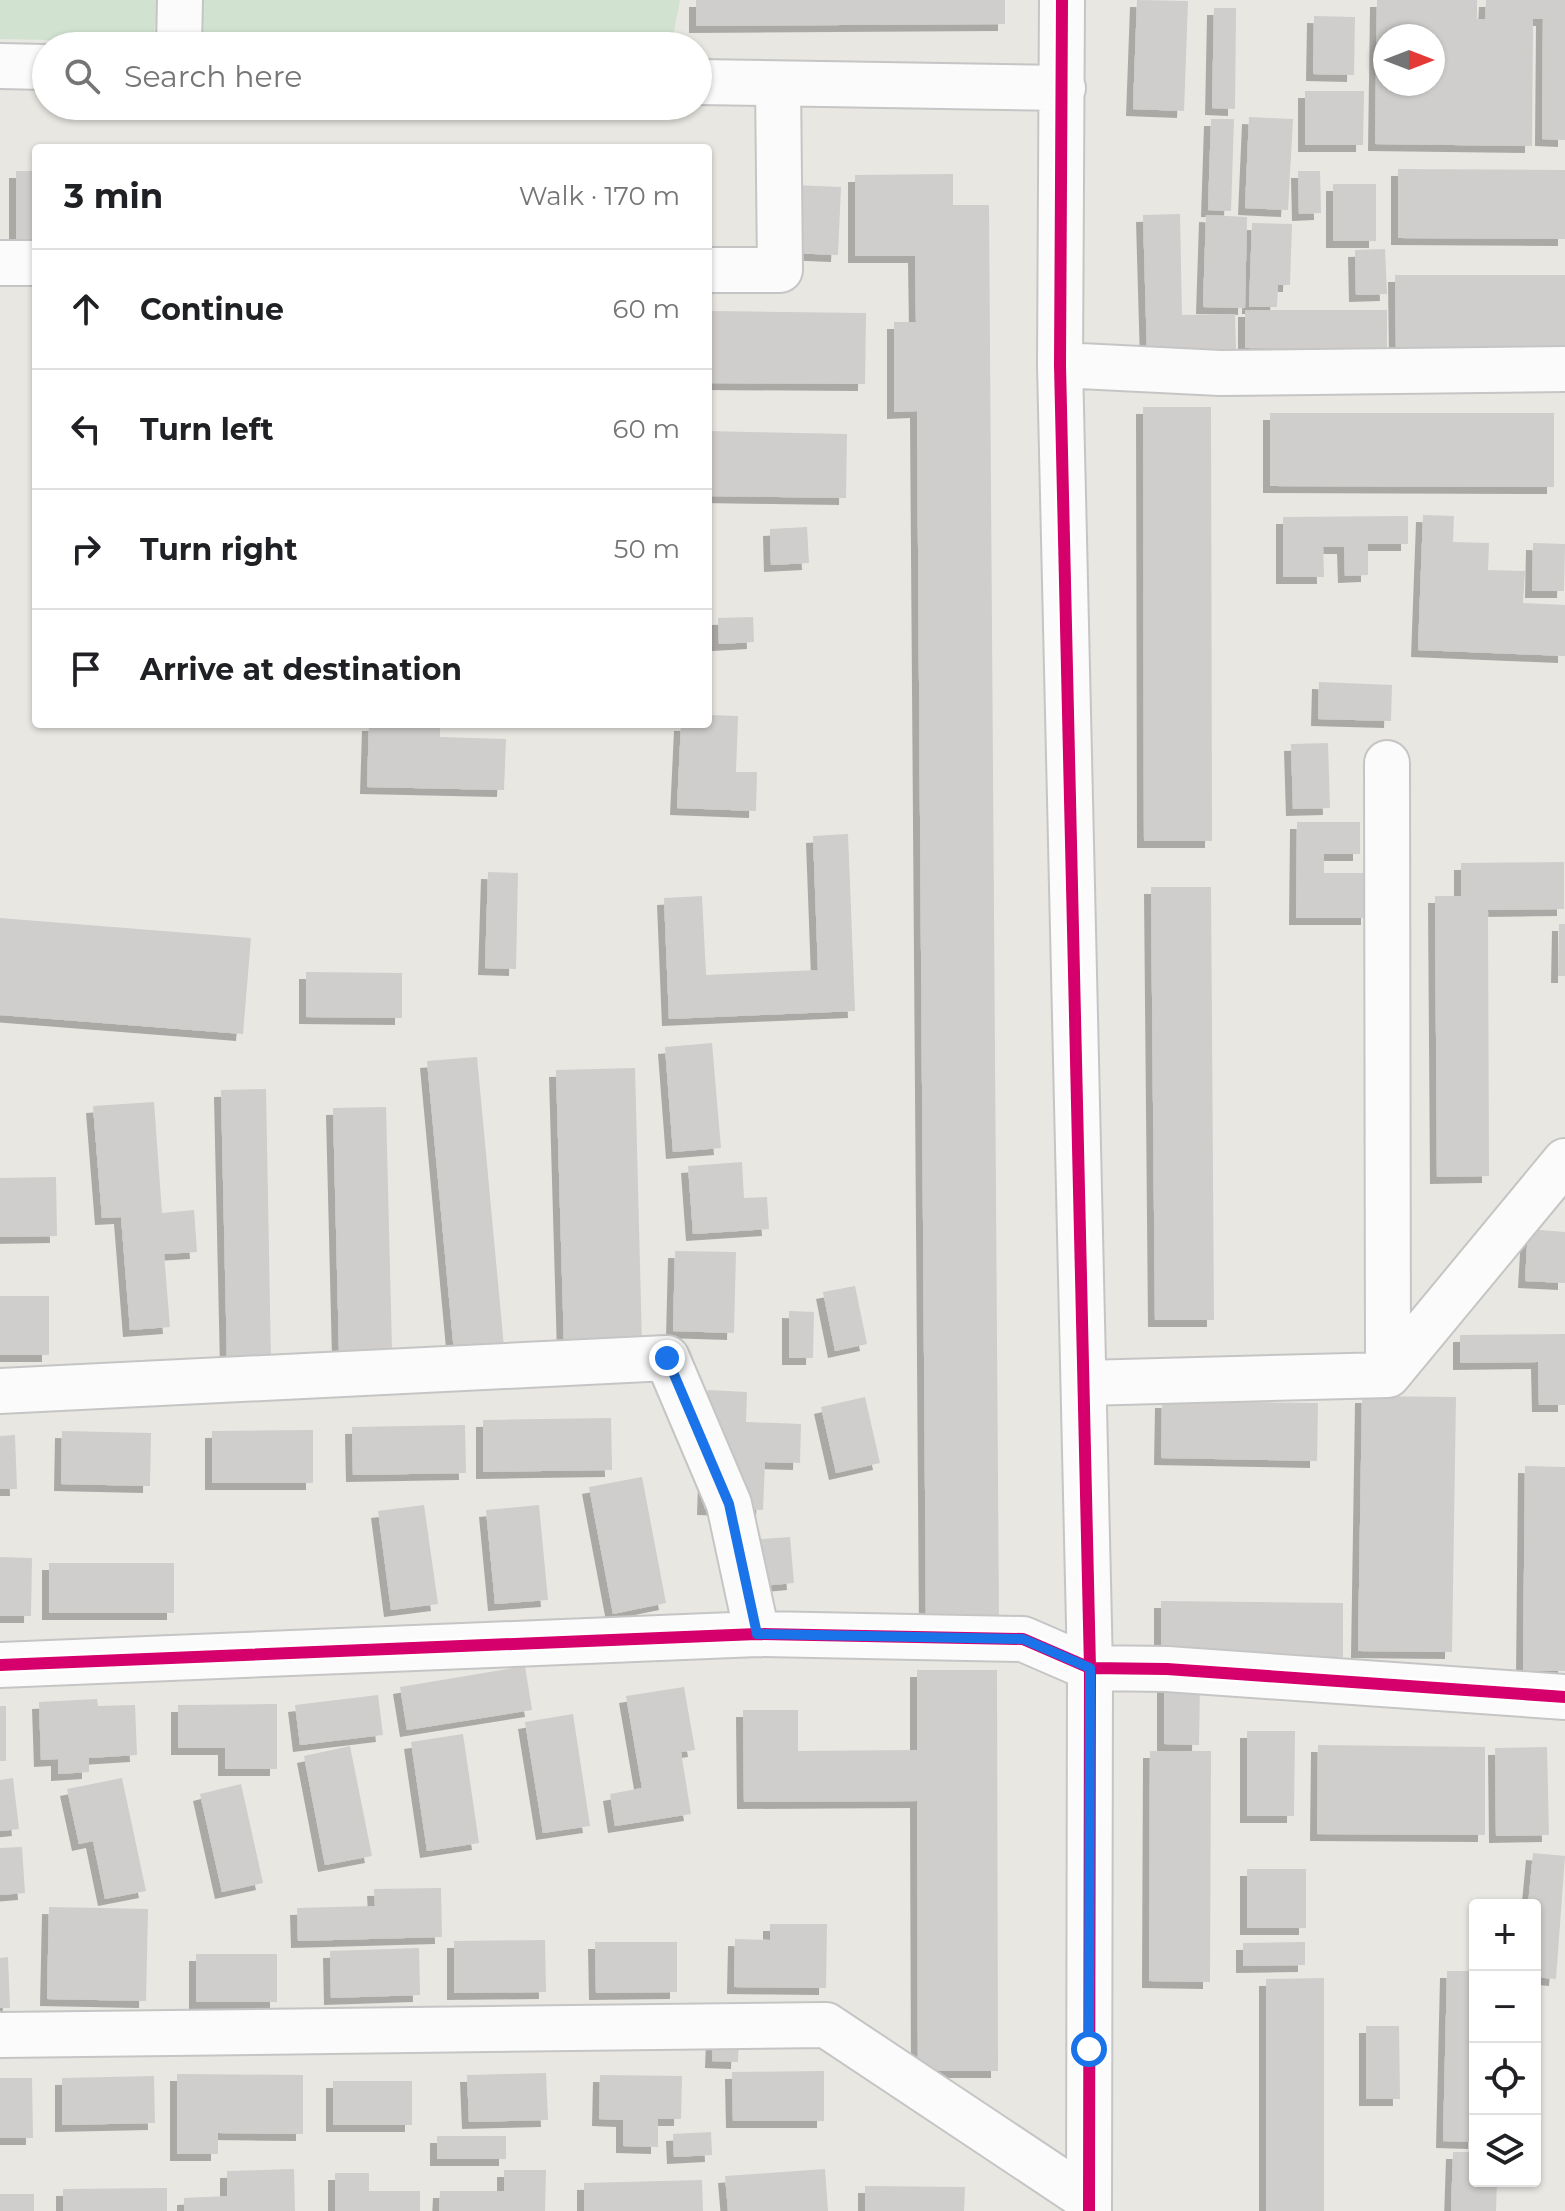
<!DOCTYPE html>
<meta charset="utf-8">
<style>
:root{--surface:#fff;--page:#f2f2f2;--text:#202124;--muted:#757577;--line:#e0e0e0}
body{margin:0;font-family:Montserrat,sans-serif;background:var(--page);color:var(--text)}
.controls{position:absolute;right:24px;bottom:24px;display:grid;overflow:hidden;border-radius:8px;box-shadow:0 2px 6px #0004}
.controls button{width:72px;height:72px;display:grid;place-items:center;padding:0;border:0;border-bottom:2px solid var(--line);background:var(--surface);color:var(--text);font:40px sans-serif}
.compass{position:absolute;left:1373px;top:24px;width:72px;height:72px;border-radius:50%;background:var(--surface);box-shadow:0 2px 6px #0004;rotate:90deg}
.stop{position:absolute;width:24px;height:24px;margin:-18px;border:6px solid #1a73e8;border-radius:50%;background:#fff}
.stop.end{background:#1a73e8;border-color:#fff;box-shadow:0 2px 8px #0008}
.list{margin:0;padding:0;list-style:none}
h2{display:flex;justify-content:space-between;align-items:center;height:104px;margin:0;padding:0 32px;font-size:34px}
h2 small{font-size:26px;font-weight:400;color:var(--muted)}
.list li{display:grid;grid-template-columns:52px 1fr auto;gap:24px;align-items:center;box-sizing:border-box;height:120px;padding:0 32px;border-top:2px solid var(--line)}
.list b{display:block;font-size:30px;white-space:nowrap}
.list em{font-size:26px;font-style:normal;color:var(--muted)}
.icon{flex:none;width:44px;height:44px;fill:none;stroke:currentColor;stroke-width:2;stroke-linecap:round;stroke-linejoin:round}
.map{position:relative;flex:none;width:1565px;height:2211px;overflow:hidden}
.search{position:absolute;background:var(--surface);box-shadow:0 2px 6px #0004;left:32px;top:32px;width:680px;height:88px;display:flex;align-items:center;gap:20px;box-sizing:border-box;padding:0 28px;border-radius:44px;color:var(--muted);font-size:30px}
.panel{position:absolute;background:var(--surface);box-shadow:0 2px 6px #0004;left:32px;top:144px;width:680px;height:584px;border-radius:8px}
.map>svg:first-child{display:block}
</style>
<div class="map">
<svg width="1565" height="2211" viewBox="0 0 1565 2211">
<defs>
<filter id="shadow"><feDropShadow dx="-7" dy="7" stdDeviation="0" flood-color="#0004"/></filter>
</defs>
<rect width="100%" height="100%" fill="#e8e7e2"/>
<!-- green -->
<path fill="#d1e3d0" d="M0 0H160L152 42 0 39Z
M190 0H680L671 46 192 43Z"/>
<!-- building -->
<path fill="#cfcecc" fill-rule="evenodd" filter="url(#shadow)" d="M696 0H1005V24L696 26Z
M1137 0 1188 1 1184 111 1133 109Z
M1377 0H1477V19H1485L1486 0H1565V140L1542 139 1543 19H1533L1532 146 1375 144ZM1385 36H1433V84H1385Z
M1214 8H1236L1235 109 1212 108Z
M1314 16 1355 17 1354 75 1313 74Z
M1305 91H1364L1363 145H1305Z
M1249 117 1293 119 1288 210 1245 208Z
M1211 119H1234L1231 211 1208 210Z
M1398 169 1565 170V239L1398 238Z
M16 171H36V254H16Z
M1298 171H1320L1321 213 1299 214Z
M953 174V205H989L999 1624 926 1625 917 411 894 412V322H916L915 256H855V175Z
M1333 184H1376V241H1333Z
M793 185 841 187 838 255 790 253Z
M1180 214 1182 315 1235 314 1236 352 1147 354 1143 215Z
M1206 215 1247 217 1245 308 1203 307Z
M1252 223 1292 224 1290 285H1278L1277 307H1249Z
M1385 249 1387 294 1356 295 1355 250Z
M1395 275H1565V350H1396Z
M1245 310H1387V349L1245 348Z
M708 311 866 313 865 384 708 383Z
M1143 407H1211L1212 841H1144Z
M1270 413H1554V487L1270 486Z
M708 431 847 434 846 498 708 496Z
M1423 515 1454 516 1453 542 1489 543 1488 570 1525 571 1523 603 1565 605V656L1418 650Z
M1408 516V544H1368V575L1345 576 1344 547H1323L1324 577H1283V517Z
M807 527 809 563 771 565 770 529Z
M1533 543 1565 544 1564 591H1532Z
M753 617 754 642 719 644 718 618Z
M1319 682 1392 685 1391 721 1318 719Z
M708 715 738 716 736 772H757L756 811 677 808 681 724H708Z
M369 724H440V737L506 739 504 790 367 787Z
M1328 743 1330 808 1293 809 1291 744Z
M1297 822H1360V854H1324V873H1368V918H1296Z
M848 834 855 1011 669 1019 664 898 702 896 706 975 818 970 813 836Z
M1564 862V909L1488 910 1489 1176 1437 1177 1435 896H1461V863Z
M488 872 518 873 516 969 485 968Z
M1151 887H1211L1214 1320H1155Z
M0 918 251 938 243 1034 0 1015Z
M1559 924H1565V976H1558Z
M306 972 402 973V1018L306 1017Z
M712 1043 721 1148 673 1152 665 1047Z
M477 1057 504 1347 454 1352 427 1061Z
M635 1068 642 1344 564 1346 556 1070Z
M266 1089 271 1361H227L221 1090Z
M154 1102 162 1213 194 1210 197 1252 164 1254 170 1327 130 1330 121 1217 102 1218 93 1106Z
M386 1107 392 1350 339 1351 333 1108Z
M742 1162 744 1198 767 1197 769 1229 693 1234 688 1166Z
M56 1177 57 1236 0 1237V1178Z
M1528 1229 1565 1232V1283L1525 1281Z
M675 1251 736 1252 734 1333 673 1331Z
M855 1286 867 1344 835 1351 823 1292Z
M0 1296H49V1355H0Z
M789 1311 814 1312 813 1358H789Z
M1565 1334V1405H1539L1538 1362 1460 1363V1335Z
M708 1390 747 1392 746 1422 801 1424 800 1463 765 1462 763 1510 704 1508Z
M1362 1396 1456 1397 1452 1652 1358 1651Z
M865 1397 880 1463 836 1473 821 1407Z
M1162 1401 1318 1403 1317 1461 1161 1458Z
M611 1418 612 1470 483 1472V1420Z
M465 1425 466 1473 353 1475 352 1427Z
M313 1430V1483H212V1431Z
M62 1431 151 1433 150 1486 61 1484Z
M15 1435 17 1489H0V1436Z
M1525 1466 1565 1467V1671H1523Z
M642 1477 666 1603 613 1614 589 1487Z
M424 1505 438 1604 391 1610 378 1511Z
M539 1505 548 1600 495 1604 486 1510Z
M790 1537 794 1583 750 1587 746 1540Z
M0 1557 32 1558 31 1616H0Z
M49 1563H174V1613H49Z
M1161 1601 1343 1603V1657L1161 1655Z
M525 1666 532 1710 407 1730 400 1687Z
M917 1670H997L998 2071H918L917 1801 744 1802 743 1710H798V1751L917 1750Z
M1164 1684 1200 1685 1199 1745 1164 1744Z
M684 1687 695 1750 681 1752 691 1814 615 1826 610 1794 642 1788 626 1696Z
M378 1695 383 1735 300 1745 295 1705Z
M97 1699 98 1706 135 1705 137 1755 89 1758V1772L58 1774V1759L41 1760 39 1702Z
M277 1704V1769H225V1748H178V1705Z
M0 1706H6V1761H0Z
M573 1714 590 1826 543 1833 525 1722Z
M1247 1731H1295L1294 1816H1247Z
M463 1734 479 1843 427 1851 411 1742Z
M1318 1745 1485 1747V1835L1317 1834Z
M350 1746 372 1856 325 1865 304 1756Z
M1547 1747 1549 1835 1496 1836 1495 1748Z
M1150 1751H1211L1210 1982 1149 1981Z
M13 1778 19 1829 0 1831V1780Z
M122 1778 146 1891 105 1899 93 1841 79 1844 67 1789Z
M241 1784 263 1883 222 1892 200 1794Z
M22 1847 25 1893 0 1895V1848Z
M1533 1853 1565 1856 1556 1979 1535 1977V1905H1528Z
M1247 1869H1306V1928H1247Z
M441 1888 442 1937 298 1941 297 1908 375 1906 374 1889Z
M49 1907 148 1909 146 2001 47 1999Z
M770 1924H827L826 1988 734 1987 735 1939 770 1940Z
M545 1940 546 1992 454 1993V1941Z
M595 1942H677V1992L596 1993Z
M1305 1942V1965L1243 1966V1943Z
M419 1948 420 1995 331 1998 330 1951Z
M196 1954H277V2002H196Z
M8 1957 10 2008H0V1958Z
M1447 1971H1475V2142L1443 2141Z
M1324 1978V2211H1266V1979Z
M1366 2026H1399L1400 2099H1366Z
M713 2035H739L738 2062 712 2061Z
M824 2071V2121H733L732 2072Z
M546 2073 548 2120 469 2122 467 2075Z
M177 2074 303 2075V2134L218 2133V2154H177Z
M600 2075 682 2076 681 2119H658V2147L623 2146V2120L599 2119Z
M154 2076 155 2123 62 2125V2078Z
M0 2078H32L33 2138H0Z
M333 2081H412V2125H333Z
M711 2132 712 2155 674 2157 673 2134Z
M437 2136H506V2159H437Z
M1453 2152H1475V2181H1497L1496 2211H1451Z
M294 2169 295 2211H184V2198L227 2196V2171Z
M825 2169 828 2211H728L725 2176Z
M504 2170H546L545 2211H439L440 2191H504Z
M335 2173H369V2191H420V2211H335Z
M702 2180 703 2211H584V2183Z
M865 2186 965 2187 964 2211H865Z
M167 2188V2211H63V2189Z
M0 2194H34V2211H0Z"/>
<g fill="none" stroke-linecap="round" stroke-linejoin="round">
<!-- minor casing -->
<g stroke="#c5c5c5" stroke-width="48">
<path id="minor" d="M1062 0 1060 365 1090 1668 1089 2211
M179 46 180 0
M0 66 46 67
M698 82 1063 88
M0 263H36
M708 270H780L778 84
M1060 365 1220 373 1565 369
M1387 763 1388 1375
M1084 1383 1388 1375 1565 1161
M0 1391 667 1358 729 1504 757 1634
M0 1665 757 1634 1023 1639 1090 1668 1167 1669 1565 1697
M0 2035 826 2025 1089 2200"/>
</g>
<!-- minor -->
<use href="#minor" stroke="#fcfbfb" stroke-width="44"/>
<!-- cycleway casing -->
<g stroke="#fff" stroke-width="17">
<path id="cycleway" d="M1062 0 1060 365 1090 1668 1089 2211
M0 1665 757 1634 1023 1639 1090 1668 1167 1669 1565 1697"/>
</g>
<!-- cycleway -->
<use href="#cycleway" stroke="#d6006c" stroke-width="12"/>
</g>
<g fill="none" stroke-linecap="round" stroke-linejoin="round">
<!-- route -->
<path stroke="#1a73e8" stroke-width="10" d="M667 1358 729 1504 757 1634 1023 1639 1090 1668 1089 2049"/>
</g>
</svg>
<div class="controls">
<button>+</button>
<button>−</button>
<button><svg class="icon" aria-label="locate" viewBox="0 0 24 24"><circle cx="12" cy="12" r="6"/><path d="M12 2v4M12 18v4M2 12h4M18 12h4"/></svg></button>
<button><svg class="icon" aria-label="layers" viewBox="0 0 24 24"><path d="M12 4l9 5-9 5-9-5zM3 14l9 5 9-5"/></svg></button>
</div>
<svg class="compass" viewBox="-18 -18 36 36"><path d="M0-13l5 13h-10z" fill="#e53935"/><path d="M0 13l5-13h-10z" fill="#757577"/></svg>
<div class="stop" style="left:1089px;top:2049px"></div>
<div class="stop end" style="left:667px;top:1358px"></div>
<div class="search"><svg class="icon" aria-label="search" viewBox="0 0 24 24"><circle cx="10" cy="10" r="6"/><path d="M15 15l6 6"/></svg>Search here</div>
<section class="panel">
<h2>3 min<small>Walk · 170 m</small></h2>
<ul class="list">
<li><svg class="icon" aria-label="ahead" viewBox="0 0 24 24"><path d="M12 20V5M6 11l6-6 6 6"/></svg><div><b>Continue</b></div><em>60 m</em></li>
<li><svg class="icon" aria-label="left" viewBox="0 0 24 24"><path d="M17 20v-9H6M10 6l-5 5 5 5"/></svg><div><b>Turn left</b></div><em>60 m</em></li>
<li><svg class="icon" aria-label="right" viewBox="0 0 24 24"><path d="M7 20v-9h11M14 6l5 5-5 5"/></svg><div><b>Turn right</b></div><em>50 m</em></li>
<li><svg class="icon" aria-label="arrive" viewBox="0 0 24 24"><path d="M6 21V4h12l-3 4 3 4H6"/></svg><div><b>Arrive at destination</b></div></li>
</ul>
</section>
</div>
